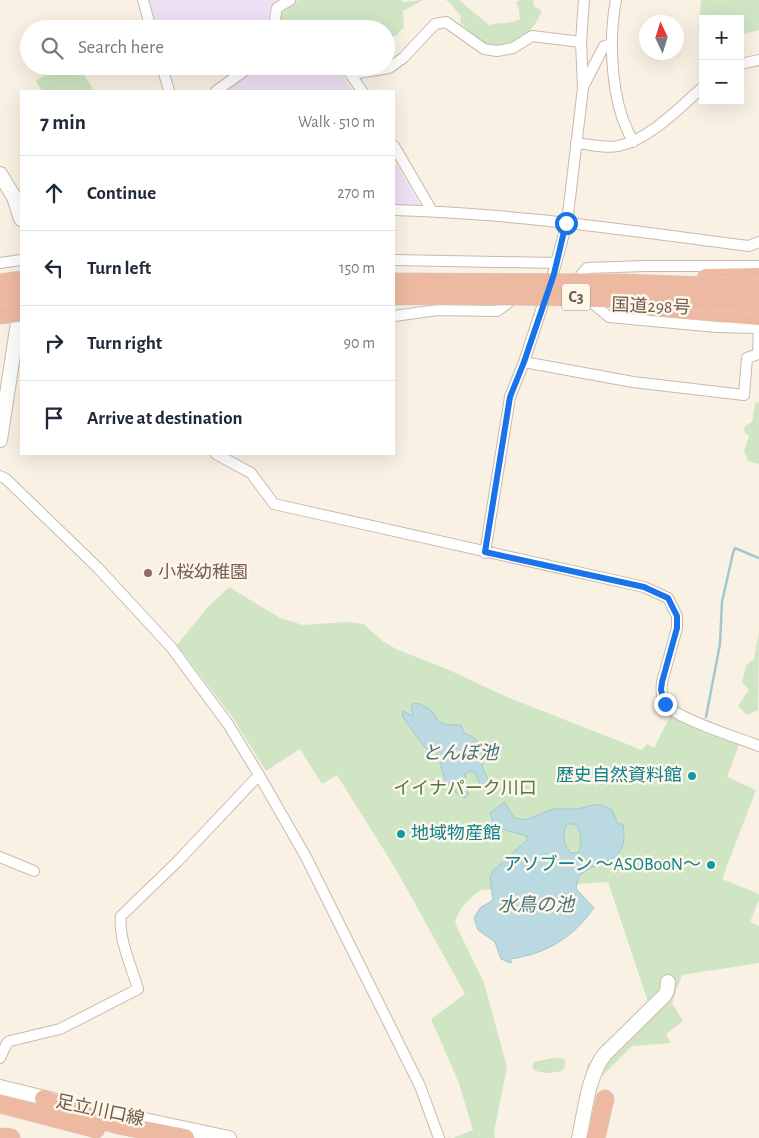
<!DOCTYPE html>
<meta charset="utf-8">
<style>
:root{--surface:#fff;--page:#f6f6f7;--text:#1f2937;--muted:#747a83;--line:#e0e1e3}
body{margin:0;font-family:"Alegreya Sans","Noto Sans JP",sans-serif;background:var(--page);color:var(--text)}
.controls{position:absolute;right:15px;top:15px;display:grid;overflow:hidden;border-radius:0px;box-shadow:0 5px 20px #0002}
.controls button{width:45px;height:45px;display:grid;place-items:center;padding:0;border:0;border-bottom:1px solid var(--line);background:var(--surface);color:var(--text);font:25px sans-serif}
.compass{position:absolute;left:639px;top:15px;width:45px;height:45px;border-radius:50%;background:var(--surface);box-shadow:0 5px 20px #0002;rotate:356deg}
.stop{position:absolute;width:15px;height:15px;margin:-11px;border:4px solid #1a73e8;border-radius:50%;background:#fff}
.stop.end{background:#1a73e8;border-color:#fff;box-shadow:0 1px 5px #0008}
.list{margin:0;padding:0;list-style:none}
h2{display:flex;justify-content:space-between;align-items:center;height:65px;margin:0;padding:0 20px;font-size:21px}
h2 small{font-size:16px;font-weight:400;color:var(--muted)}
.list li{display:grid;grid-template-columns:32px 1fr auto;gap:15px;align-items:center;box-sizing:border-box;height:75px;padding:0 20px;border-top:1px solid var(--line)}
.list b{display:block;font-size:19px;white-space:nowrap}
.list em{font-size:16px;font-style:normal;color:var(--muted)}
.icon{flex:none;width:28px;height:28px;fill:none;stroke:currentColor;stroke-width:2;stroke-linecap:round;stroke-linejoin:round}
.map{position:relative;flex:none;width:759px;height:1138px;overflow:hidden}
.search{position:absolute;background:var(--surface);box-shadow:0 5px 20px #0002;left:20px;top:20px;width:375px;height:55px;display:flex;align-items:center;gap:12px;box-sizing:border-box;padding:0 18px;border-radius:28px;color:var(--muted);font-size:19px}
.panel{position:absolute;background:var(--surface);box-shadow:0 5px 20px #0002;left:20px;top:90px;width:375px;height:365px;border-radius:0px}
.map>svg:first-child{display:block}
</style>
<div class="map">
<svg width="759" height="1138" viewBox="0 0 759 1138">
<rect width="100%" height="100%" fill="#f9f2e4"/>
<!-- education -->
<path fill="#efe1f5" d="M148 0H280L270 7 267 29H155Z
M261 66H337L352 91H223Z
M394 161 419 203V208L394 206Z"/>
<!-- green -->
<path fill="#cfe5c4" d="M298 0H401L403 2 423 0 403 11 404 27 397 35 386 40V29H280L282 13Z
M446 0H459L489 25C501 22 507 25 520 19L519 9 516 2 520 0H533L534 6 542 11C539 17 536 23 532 28 522 43 495 53 480 43 472 37 468 28 460 23L461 16C456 11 452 4 446 0Z
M701 0H759V30L740 35V19H703V32L698 30Z
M58 66H79L94 91H42L36 81Z
M759 402V464L748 461 744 451 749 436 744 432 745 426 752 422 755 403Z
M229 587 280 618 303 625 346 622 364 624 382 641 398 650 447 669 507 697 642 750 647 744 654 748 670 716 740 742 727 777 756 790 722 879 759 894V900L750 922 759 926V963L682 975 672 1003 683 1021 666 1034 671 1043 632 1046 600 1078 585 1138H571L588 1064 649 1005 608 882 481 890C469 898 459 908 455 923L484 983 507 1067 494 1132 495 1138H453L473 1130 459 1083 431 1019 465 994 397 871 337 775 322 784 300 749 266 771 233 718 177 645 206 609Z
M759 631 758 710 747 715 738 706 749 690 742 682 746 666 754 659Z
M553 1058H562L565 1061V1067L562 1071C553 1073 539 1075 532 1068L534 1062Z"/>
<!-- water -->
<path fill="#bbd9e0" stroke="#a2c7d1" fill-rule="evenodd" d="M414 703C425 704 434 712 438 721L447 725H461L464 733C484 741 481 746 482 765 483 770 487 775 488 780L484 787H481L475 773 470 771 465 774 468 794 465 798 460 796 445 782 439 758 436 753 425 748 403 717 402 711 413 716 411 706Z
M505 802 514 818 526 820 553 809H578L594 805H602L612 810 618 824H623C630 868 599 856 578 877L576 888 578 891 594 908C572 938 548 953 511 959V963L501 959 495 942 478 930 474 918 480 908 493 900 490 877 493 871 527 840V836L498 828 494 824 490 813ZM567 824H574C582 829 582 843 579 852L571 853C563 846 562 833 567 824Z"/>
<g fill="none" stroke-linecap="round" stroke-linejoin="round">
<!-- stream -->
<path stroke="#a2c7d1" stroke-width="2.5" d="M706 717 720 644 722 602 733 553 735 548 759 558"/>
<!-- street casing -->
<g stroke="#c8baab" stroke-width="12">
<path id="street" d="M143 0 151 29
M616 0C609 35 611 83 622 117 625 125 629 134 633 142
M273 29 277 8 290 0
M740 64 759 60
M162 66 169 91
M345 66 362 91
M352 74 389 68 403 58 435 24 446 22 484 49 497 51 513 48 532 36 581 42
M583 87 604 46 612 44
M216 91 251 66
M576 143C589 144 605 149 618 146 649 140 679 108 703 87
M394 146 432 211
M394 210C513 213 631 231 749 246L759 242
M394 260 556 263
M0 263 21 260
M581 275 587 268 644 266H759
M595 305 609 317 717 327 759 328
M394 316 438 310 497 311 508 303
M524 362 633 382 744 395 747 358 758 354 759 328
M216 454 251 473 274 504 644 587 668 598 677 616V628L662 682C661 690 661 699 666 705 678 719 739 738 759 746
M0 476 6 479 98 568 171 647 228 724 259 775 306 857 420 1086 439 1138
M485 553 510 397 524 362 553 274 567 223 583 88 581 42 584 0
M0 857 34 871
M0 1058 7 1043 10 1041 60 1029 138 989C132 968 118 938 121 916L177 862 259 775"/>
</g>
<!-- secondary casing -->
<g stroke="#cba" stroke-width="16">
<path id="secondary" d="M0 174 14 197 21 219
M0 440 21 303
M0 1087 53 1100
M83 1107 229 1138
M579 1138C585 1112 588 1075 605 1054L664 996 667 991 668 982"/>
</g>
<!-- highway casing -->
<g stroke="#d6d1cd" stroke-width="19">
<path id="highway" d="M706 278 759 277
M0 283 21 280
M0 300 21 298
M651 307 759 316
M44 1099 84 1115 118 1125 185 1138
M0 1104 96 1129
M4 1137 11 1138
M596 1138 605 1099"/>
</g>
<!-- street -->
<use href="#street" stroke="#fff" stroke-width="10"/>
<!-- secondary -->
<use href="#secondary" stroke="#fff" stroke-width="14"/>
<!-- highway -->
<use href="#highway" stroke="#edb9a1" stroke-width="18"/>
<!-- highway-bridge casing -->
<g stroke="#d6d1cd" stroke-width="19" stroke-linecap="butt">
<path id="highway-bridge" d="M394 282 626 283 759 288
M394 296C516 295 637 297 759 304
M0 315 21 312"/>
</g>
<!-- highway-bridge -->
<use href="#highway-bridge" stroke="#edb9a1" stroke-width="18"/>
</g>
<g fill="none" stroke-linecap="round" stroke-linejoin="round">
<!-- route -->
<path stroke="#1a73e8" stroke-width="6" d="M566 223 554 274 524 362 510 397 485 552 644 587 668 598 677 616V628L662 682 661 690 665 704"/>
</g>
<!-- markers -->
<circle fill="#8d6e63" stroke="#fdf6e9" stroke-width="2" cx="148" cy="573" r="5"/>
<g fill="#0f9aa8" stroke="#fdf6e9" stroke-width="2">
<circle cx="692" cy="776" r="5"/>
<circle cx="401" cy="834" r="5"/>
<circle cx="711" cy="865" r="5"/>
</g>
<g text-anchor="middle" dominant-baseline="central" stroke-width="5" stroke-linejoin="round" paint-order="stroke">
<!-- shield labels -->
<rect fill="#fdf6e9" stroke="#99897b" stroke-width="1" x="562" y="283.5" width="28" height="27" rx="4"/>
<g font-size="16" font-weight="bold" fill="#6e5a4c">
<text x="576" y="297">C3</text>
</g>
<!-- street labels -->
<g font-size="18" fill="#6e5a4c" stroke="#fdf6e9">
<text transform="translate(651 307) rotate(2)">国道298号</text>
<text transform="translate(100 1111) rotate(12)">足立川口線</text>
</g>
<!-- education labels -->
<g font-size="18" fill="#785e54" stroke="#fdf6e9" text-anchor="start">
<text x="158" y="573">小桜幼稚園</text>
</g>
<!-- culture labels -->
<g font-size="18" fill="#0d838f" stroke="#fdf6e9" text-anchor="end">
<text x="682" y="776">歴史自然資料館</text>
<text x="411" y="834" text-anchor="start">地域物産館</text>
<text x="701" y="865">アソブーン ～ASOBooN～</text>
</g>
<!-- park labels -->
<g font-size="18" fill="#547949" stroke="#fdf6e9">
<text x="465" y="789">イイナパーク川口</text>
</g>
<!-- water labels -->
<g font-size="19" font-style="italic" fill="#497480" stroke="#fdf6e9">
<text x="460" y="753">とんぼ池</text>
<text x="536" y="905">水鳥の池</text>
</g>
</g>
</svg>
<div class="controls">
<button>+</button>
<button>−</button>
</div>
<svg class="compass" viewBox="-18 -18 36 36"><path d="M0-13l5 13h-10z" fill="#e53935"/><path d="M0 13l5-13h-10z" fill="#747a83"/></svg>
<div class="stop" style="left:566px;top:223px"></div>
<div class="stop end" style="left:665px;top:704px"></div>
<div class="search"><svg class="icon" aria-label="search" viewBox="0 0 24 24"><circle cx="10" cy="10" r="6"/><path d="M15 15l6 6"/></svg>Search here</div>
<section class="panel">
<h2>7 min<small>Walk · 510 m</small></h2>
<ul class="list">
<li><svg class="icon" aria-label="ahead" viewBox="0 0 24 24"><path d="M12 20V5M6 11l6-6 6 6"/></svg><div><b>Continue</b></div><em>270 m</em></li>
<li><svg class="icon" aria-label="left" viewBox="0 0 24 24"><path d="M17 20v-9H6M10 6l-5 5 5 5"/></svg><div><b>Turn left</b></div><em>150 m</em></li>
<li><svg class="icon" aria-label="right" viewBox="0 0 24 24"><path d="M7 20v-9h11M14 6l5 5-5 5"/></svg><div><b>Turn right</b></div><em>90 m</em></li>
<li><svg class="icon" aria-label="arrive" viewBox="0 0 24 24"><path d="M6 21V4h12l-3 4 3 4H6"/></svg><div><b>Arrive at destination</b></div></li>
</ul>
</section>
</div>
